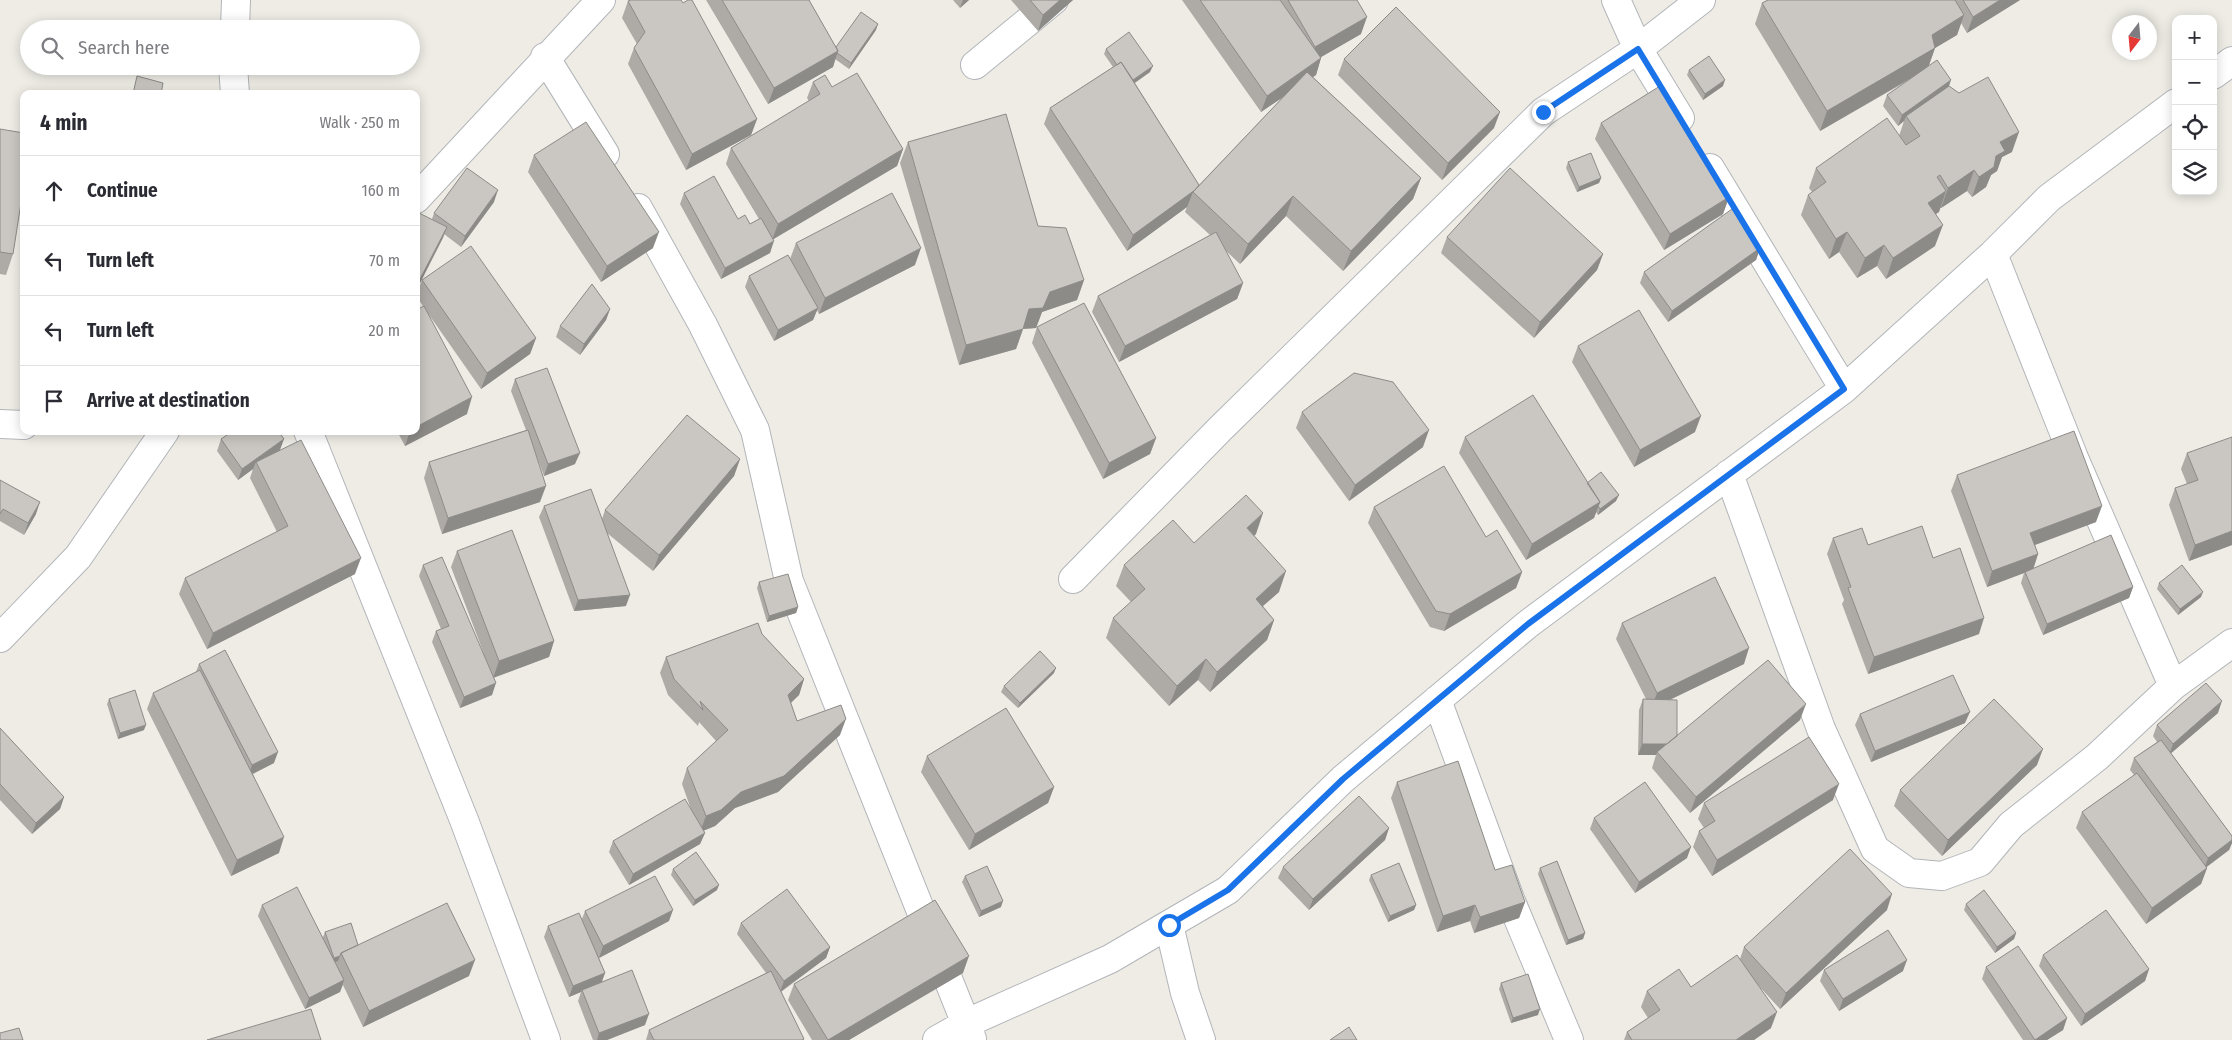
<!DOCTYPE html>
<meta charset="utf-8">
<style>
:root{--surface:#fff;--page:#f7f7f7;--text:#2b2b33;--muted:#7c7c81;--line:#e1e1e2}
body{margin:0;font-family:"Fira Sans Condensed",sans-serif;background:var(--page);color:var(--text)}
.controls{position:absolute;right:15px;top:15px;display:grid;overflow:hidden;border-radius:10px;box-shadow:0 2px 12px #0003}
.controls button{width:45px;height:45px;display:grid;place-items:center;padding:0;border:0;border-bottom:1px solid var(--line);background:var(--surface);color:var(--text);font:25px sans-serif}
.compass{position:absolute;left:2112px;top:15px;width:45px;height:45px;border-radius:50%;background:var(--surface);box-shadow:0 2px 12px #0003;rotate:196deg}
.stop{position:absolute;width:15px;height:15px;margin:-11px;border:4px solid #1a73e8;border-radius:50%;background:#fff}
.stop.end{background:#1a73e8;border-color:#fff;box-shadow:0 1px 5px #0008}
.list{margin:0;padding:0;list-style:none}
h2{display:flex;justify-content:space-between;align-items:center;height:65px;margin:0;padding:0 20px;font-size:21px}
h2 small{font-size:16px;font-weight:400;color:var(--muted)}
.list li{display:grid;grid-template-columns:32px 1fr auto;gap:15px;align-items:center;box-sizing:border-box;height:70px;padding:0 20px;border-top:1px solid var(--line)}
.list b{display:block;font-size:19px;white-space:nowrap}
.list em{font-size:16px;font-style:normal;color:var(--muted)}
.icon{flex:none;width:28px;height:28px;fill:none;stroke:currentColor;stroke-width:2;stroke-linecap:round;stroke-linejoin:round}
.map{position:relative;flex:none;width:2232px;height:1040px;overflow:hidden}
.search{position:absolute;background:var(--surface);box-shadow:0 2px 12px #0003;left:20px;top:20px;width:400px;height:55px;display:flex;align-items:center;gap:12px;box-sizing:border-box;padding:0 18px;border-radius:28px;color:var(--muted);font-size:19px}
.panel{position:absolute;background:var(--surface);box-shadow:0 2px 12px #0003;left:20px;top:90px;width:400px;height:345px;border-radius:10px}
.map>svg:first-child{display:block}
</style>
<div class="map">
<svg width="2232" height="1040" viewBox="0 0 2232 1040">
<rect width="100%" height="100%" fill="#eeece5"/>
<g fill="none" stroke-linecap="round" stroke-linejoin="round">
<!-- street casing -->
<g stroke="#b2b5b9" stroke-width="30">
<path id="street" d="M1616 0 1638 49 1680 118
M235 29 236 0
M545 57 605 154
M975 65 1054 0
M233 66 235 94
M2213 75 2232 61
M1710 168 1844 389
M416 199 601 0
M638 208 703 325 755 430 789 581 972 1039
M1993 254 2074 458 2173 686
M0 424 24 425
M308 431 464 820 546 1040
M1729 474 1821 729 1875 849 1909 873 1942 876 1980 862 2011 825 2097 757 2173 686 2232 643
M1073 579 1220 429 1543 112 1638 49 1701 0
M0 638 78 557 165 431
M1437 700 1510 899 1569 1040
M1169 925 1185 993 1201 1040
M937 1040 967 1023 1110 959 1228 890 1343 779 1528 624 1844 389 1993 254 2049 198 2176 103"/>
</g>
<!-- street -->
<use href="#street" stroke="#fff" stroke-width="28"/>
</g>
<!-- wall -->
<path fill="#aeaba7" d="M706 0H809L836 47 876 30 849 69 835 59 833 67 768 104Z
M953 0H969L960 8Z
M1011 0H1073L1038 31Z
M1182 0H1357L1361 34 1321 57V58L1316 75 1313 77 1421 178 1413 199 1343 271 1286 216 1240 264 1225 250 1243 283 1237 299 1119 362 1092 312 1098 296 1210 235 1185 212 1187 207 1127 251 1044 124 1050 108 1113 67 1104 54 1106 49 1150 72 1135 83 1199 185 1284 96 1261 112Z
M1768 0H2020L1967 33 1961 23 1957 35 1935 48 1929 65 1949 87 2012 152 2002 157 1997 171 1991 175 1986 187 1972 197 1967 191 1941 208H1940L1939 212 1935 214V246L1886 279 1877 266 1857 278 1839 252 1829 259 1801 215 1808 195 1812 192 1809 188 1816 168 1899 136 1904 121 1898 126 1883 106 1887 95 1909 80 1820 131 1755 24 1762 3Z
M628 1 683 3 757 119 751 135 686 170 628 64 634 48 637 44 622 18Z
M1344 59 1494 128 1442 180 1338 75Z
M1689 70 1723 86 1703 100 1687 75Z
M813 82 832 87 903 149 897 166 773 239 770 253 721 279 680 204 684 193 738 219 750 224 759 219 726 164 731 148 809 101 807 98Z
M1601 123 1729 197 1723 214 1664 250 1595 139Z
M0 129 13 254 6 275 0 274Z
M908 142 1038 226 1084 280 1077 300 1042 312 1036 328 1023 329 1016 349 959 365 900 163Z
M534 155 653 248 601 282 528 172Z
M1568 162 1601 178 1599 183 1577 192 1566 168Z
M494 202 461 247 444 234 416 291V218L432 219 434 213Z
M1447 237 1603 254 1597 270 1534 338 1441 253Z
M796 243 915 265 819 314 817 310 813 320 774 341 745 287 749 276 790 259Z
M1760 248 1756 260 1668 322 1640 283 1644 272Z
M422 280 536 338 530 354 481 389 427 312 467 414 405 446 397 431H416L423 306 416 296Z
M610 309 606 320 580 355 556 337 560 326Z
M1037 327 1156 438 1150 454 1103 479 1032 343Z
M1578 346 1695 432 1634 467 1572 362Z
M515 379 575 464 544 476 535 452 540 502 442 534 424 478 429 462 526 430 511 391Z
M1302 412 1423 447 1349 501 1296 428Z
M1465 437 1587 483 1616 501 1598 515 1596 512 1594 518 1526 560 1459 453Z
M221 439 280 450 355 574 207 649 179 594 185 578 277 532 250 478 253 469 238 480 217 451Z
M2187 453 2232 545 2189 561 2169 505 2175 488 2187 484 2181 469Z
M740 459 734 476 653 571 607 533 626 606 574 611 539 517 544 506 602 519 605 510Z
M1957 475 2096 522 2035 545 2038 554 2033 568 2133 587 2129 598 2043 635 2021 583 2024 573 1987 587 1951 491Z
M0 480 36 514 24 535 0 521Z
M1374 507 1486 537 1522 572 1516 588 1444 631 1430 627 1368 523Z
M1256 534 1254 536 1279 592 1263 606 1274 620 1267 640 1210 692 1198 680 1169 706 1106 638 1113 618 1131 602 1116 586 1124 565 1194 543Z
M1833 538 1933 558 1979 634 1868 674 1842 604 1844 600 1827 554Z
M457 551 554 641 549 657 494 677 492 695 460 708 432 642 436 631 441 629 419 576 423 565 484 654 451 567Z
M759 582 798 607 796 613 767 622 757 588Z
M2159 583 2201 597 2178 615 2157 589Z
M1622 623 1744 664 1670 699 1677 736 1800 720 1690 813 1652 768 1656 755H1638L1639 710 1643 699H1646L1616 639Z
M762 634 804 679 799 695 791 703 797 721 840 735 778 792 735 808 715 826 703 831 705 833 700 844 629 885 609 852 613 841 692 812 682 784 687 768 716 741 699 722 698 726 668 695 660 673 666 657Z
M199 664 274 763 253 774 279 853 231 876 147 709 153 693 196 672Z
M1054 673 1018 708 1001 692 1004 686Z
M109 699 144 730 118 739 107 704Z
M2218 713 2171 753 2232 836V843L2229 850 2206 867 2207 868 2201 884 2146 924 2076 828 2082 812 2134 775 2130 770 2134 758 2157 742 2153 736 2157 725Z
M1860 714 1965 723 1871 762 1855 725Z
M0 728 64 797 60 809 32 834 0 800Z
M927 756 1054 787 1048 803 969 850 921 772Z
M2037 765 1942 856 1894 806 1900 790Z
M1397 782 1495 870 1525 902 1519 918 1474 933 1470 921 1437 932 1391 798Z
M1833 800 1712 876 1693 847 1699 831 1704 828 1698 819 1704 803Z
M1594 818 1687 858 1635 893 1590 829Z
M1389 828 1385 840 1309 910 1278 878 1283 867Z
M1540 868 1585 933 1583 939 1566 945 1538 874Z
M673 869 717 890 693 906 671 875Z
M1371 875 1416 905 1414 910 1388 922 1369 880Z
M965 876 1001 907 979 917 962 882Z
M1966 904 2016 933 2014 939 1995 953 1964 910Z
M262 905 323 937 325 932 358 945 469 976 363 1027 343 985 340 992 305 1009 258 916Z
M1887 910 1780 1009 1757 984 1771 1028 1754 1040H1624L1627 1032 1648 1018 1641 1007 1647 991 1691 987 1740 959 1744 947Z
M585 911 669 921 599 958 605 973 602 981 645 1025 607 1040H593L578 1001 581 992 569 997 544 937 548 926 582 919Z
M741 923 830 947 826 958 781 992 804 1039V1040H646L649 1030 766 973 737 934Z
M2043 955 2149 969 2145 981 2081 1026 2039 966Z
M1986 967 2067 1018 2063 1030 2047 1040H2023L1982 979Z
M1824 970 1903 971 1839 1011 1820 981Z
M963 973 849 1040H812L788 1000 794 984Z
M1501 983 1538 1015 1511 1023 1499 989Z"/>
<!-- shaded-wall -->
<path fill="#8d8b88" d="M963 0H969L960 8Z
M1060 0H1073L1038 31 1043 15Z
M2000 0H2020L1967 33 1973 17Z
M1964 15 1957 35 1935 48 1928 68 1820 131 1827 111 1932 35Z
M1367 17 1361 34 1309 64 1315 47Z
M878 24 876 30 849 69 851 63Z
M838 51 833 67 768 104 774 88Z
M1321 58 1316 75 1261 112 1267 96Z
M1153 66 1150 72 1127 88 1129 82Z
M1725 80 1723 86 1703 100 1705 94Z
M1951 80 1947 92 1906 116 1904 121 1898 126 1902 115Z
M1500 112 1494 128 1442 180 1448 163Z
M757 119 751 135 686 170 692 154Z
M2019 132 2012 152 2002 157 1997 171 1991 175 1986 187 1972 197 1979 177 2000 142Z
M903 149 897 166 772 240 778 224Z
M1974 170 1967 191 1941 208 1948 188Z
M1421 178 1413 199 1343 271 1351 251Z
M1601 178 1599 183 1577 192 1579 187Z
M1199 186 1193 192 1187 207 1127 251 1133 235Z
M498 190 494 202 461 247 465 236Z
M1946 191 1939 212 1921 224 1928 203Z
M1293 196 1286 216 1240 264 1248 244Z
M1729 197 1723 214 1664 250 1670 234Z
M1943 225 1935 246 1886 279 1893 258Z
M447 227 443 238 416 291 419 281Z
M659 232 653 248 601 282 607 266Z
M1847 232 1839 252 1829 259 1836 239Z
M774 241 770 253 721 279 725 268Z
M1884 245 1877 266 1857 278 1865 258Z
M921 248 915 265 819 314 825 298Z
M1760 248 1756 260 1668 322 1672 311Z
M1603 254 1597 270 1534 338 1540 322Z
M1084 280 1077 300 1042 312 1036 328 1021 329 1029 309 1050 292Z
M1243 283 1237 299 1119 362 1125 346Z
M818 308 813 320 774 341 778 330Z
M610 309 606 320 580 355 584 344Z
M1023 329 1016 349 959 365 966 345Z
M536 338 530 354 481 389 487 373Z
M472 397 467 414 405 446 410 431H416V427Z
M1701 416 1695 432 1634 467 1640 450Z
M1429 430 1423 447 1349 501 1355 485Z
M1156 438 1150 454 1103 479 1109 463Z
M284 439 280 450 256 462 253 469 238 480 242 469Z
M580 453 575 464 544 476 548 464Z
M740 459 734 476 653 571 659 555Z
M546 486 540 502 442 534 448 518Z
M1619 495 1616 501 1598 515 1600 509Z
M40 502 36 514 24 535 28 523Z
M1600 502 1594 518 1526 560 1532 544Z
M2102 506 2096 522 2024 549 2030 533Z
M1263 513 1256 534 1239 549 1247 528Z
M2232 531V545L2189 561 2195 545Z
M2038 554 2033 570 2025 572 2024 573 1987 587 1992 571Z
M361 558 355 574 207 649 213 633Z
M1286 571 1279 592 1248 619 1256 599Z
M1522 572 1516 588 1444 631 1450 614Z
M2133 587 2129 598 2043 635 2047 624Z
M2203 592 2201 597 2178 615 2180 609Z
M630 595 626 606 574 611 578 600Z
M798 607 796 613 767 622 769 616Z
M1984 618 1979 634 1868 674 1874 657Z
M1274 620 1267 640 1210 692 1217 672Z
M554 641 549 657 493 678 499 661Z
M1749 648 1744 664 1651 709 1657 693Z
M1206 659 1198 680 1169 706 1177 686Z
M1056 668 1054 673 1018 708 1020 703Z
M804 679 799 695 782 711 788 695Z
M496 683 492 695 460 708 464 697Z
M2222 701 2218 713 2169 755 2173 744Z
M1806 704 1800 720 1690 813 1696 797Z
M1970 712 1965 723 1871 762 1875 751Z
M846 719 840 735 778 792 735 808 715 826 700 832 706 816Z
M146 725 144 730 118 739 120 733Z
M1642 744H1671L1657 752 1656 755H1638Z
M2043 749 2037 765 1942 856 1948 840Z
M278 752 274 763 248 776 252 765Z
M1839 784 1833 800 1712 876 1717 860Z
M1054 787 1048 803 969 850 975 834Z
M64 797 60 809 32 834 36 823Z
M1389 828 1385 840 1309 910 1313 899Z
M705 833 700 844 629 885 633 874Z
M284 837 279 853 231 876 237 860Z
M2232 840V843L2229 850 2204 869 2208 858Z
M1691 847 1687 858 1635 893 1639 882Z
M2207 868 2201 884 2146 924 2152 908Z
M719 885 717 890 693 906 695 900Z
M1892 894 1887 910 1780 1009 1786 993Z
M1003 901 1001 907 979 917 981 911Z
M1525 902 1519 918 1474 933 1480 917Z
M1416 905 1414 910 1388 922 1390 916Z
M1475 905 1470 921 1437 932 1443 916Z
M673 910 669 921 599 958 603 946Z
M1585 933 1583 939 1566 945 1568 940Z
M2016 933 2014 939 1995 953 1997 947Z
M830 947 826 958 780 992 784 981Z
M340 956 338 961 332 963 334 958Z
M969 956 963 973 849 1040H828Z
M475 960 469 976 363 1027 369 1011Z
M1907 960 1903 971 1839 1011 1843 999Z
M2149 969 2145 981 2081 1026 2085 1014Z
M605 973 601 984 582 990 581 992 569 997 573 986Z
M344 980 340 992 305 1009 309 998Z
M1540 1009 1538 1015 1511 1023 1513 1018Z
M1777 1012 1771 1028 1754 1040H1736Z
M649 1014 645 1025 607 1040H597L599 1033Z
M2067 1018 2063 1030 2047 1040H2034Z"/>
<!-- building -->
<path fill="#cac7c2" stroke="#8d8b88" d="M631 0H681L683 3 688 0H692L757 119 692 154 634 48 645 32 628 1Z
M722 0H809L838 51 774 88Z
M1030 0H1060L1043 15Z
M1200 0H1280L1321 58 1267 96Z
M1288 0H1357L1367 17 1315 47Z
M1768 0H1955L1964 15 1932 35 1935 48 1827 111 1762 3Z
M1963 0H2000L1973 17Z
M1396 7 1500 112 1448 163 1344 59Z
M861 12 878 24 851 63 837 53 838 51 836 47Z
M1129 32 1153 66 1133 80 1121 62 1117 65 1106 49Z
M1709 56 1725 80 1705 94 1689 70Z
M1937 60 1951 80 1902 115 1887 95Z
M1121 62 1199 185 1195 190 1133 235 1050 108Z
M1307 72 1421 178 1351 251 1293 196 1248 244 1193 192Z
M857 73 903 149 778 224 731 148 820 94 813 82 825 75 832 87Z
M137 76 163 83 161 94H133Z
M1988 77 2019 132 2000 142 2005 151 1996 156 1994 167 1979 177 1974 170 1948 188 1940 175 1937 177 1946 191 1928 203 1943 225 1893 258 1884 245 1865 258 1847 232 1836 239 1808 195 1826 182 1816 168 1887 118 1906 145 1920 136 1906 116 1949 86 1959 93Z
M1660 86 1729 197 1670 234 1601 123Z
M1006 114 1038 226 1066 228 1084 280 1050 292 1043 308 1029 309 1023 329 966 345 908 142Z
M586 122 659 232 607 266 534 155Z
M0 129 24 133V184L13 254 0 252Z
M1591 153 1601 178 1579 187 1568 162Z
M467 168 498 190 465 236 434 213Z
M1510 168 1603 254 1540 322 1447 237Z
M714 176 738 219 745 215 750 224 761 218 774 241 725 268 684 193Z
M892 193 921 248 825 298 796 243Z
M1732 209 1760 248 1672 311 1644 272Z
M419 213 447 227 419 281 416 280V218Z
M1216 232 1243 283 1125 346 1098 296Z
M471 246 536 338 487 373 422 280Z
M788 255 818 308 778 330 749 276Z
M592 284 610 309 584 344 560 326Z
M1084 303 1156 438 1109 463 1037 327Z
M424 306 472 397 416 427V310Z
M1639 310 1701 416 1640 450 1578 346Z
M547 368 580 453 548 464 515 379Z
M1354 373 1393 382 1429 430 1355 485 1302 412Z
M1533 395 1600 502 1532 544 1465 437Z
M687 415 740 459 659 555 605 510Z
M528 430 546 486 448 518 429 462Z
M233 431H278L284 439 242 469 221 439Z
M2074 431 2102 506 2030 533 2038 554 1992 571 1957 475Z
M2232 437V531L2195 545 2175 488 2198 480 2187 453Z
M301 440 361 558 213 633 185 578 288 526 256 462Z
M1444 466 1486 537 1497 530 1522 572 1450 614 1436 611 1374 507Z
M1601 472 1619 495 1600 509 1598 506 1600 502 1587 483Z
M0 480 40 502 28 523 3 509 0 514Z
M591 489 630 595 578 600 544 506Z
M1246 495 1263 513 1247 528 1286 571 1256 599 1274 620 1217 672 1206 659 1177 686 1113 618 1145 589 1124 565 1173 520 1194 543Z
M1922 526 1933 558 1960 548 1984 618 1874 657 1848 588 1851 587 1833 538 1862 528 1868 545Z
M512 530 554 641 499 661 457 551Z
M2111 535 2133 587 2047 624 2025 572Z
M442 557 496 683 464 697 436 631 449 626 423 565Z
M2182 565 2203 592 2180 609 2159 583Z
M788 574 798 607 769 616 759 582Z
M1715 577 1749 648 1657 693 1622 623Z
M758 623 762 634 804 679 788 695 797 721 841 705 846 719 784 776 741 792 721 810 706 816 687 768 728 730 700 701 703 710 674 679 666 657Z
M225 650 278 752 252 765 199 664Z
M1040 651 1056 668 1020 703 1004 686Z
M1768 660 1806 704 1696 797 1657 752Z
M200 670 284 837 237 860 153 693Z
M1953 675 1970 712 1875 751 1860 714Z
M2206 683 2222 701 2173 744 2157 725Z
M135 690 146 725 120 733 109 699Z
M1643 699 1677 700V736L1667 744H1642Z
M1994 699 2043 749 1948 840 1900 790Z
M1006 708 1054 787 975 834 927 756Z
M0 728 64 797 36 823 0 784Z
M1809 737 1839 784 1717 860 1699 831 1715 821 1704 803Z
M2161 740 2232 836V840L2208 858 2134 758Z
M1458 761 1495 870 1512 865 1525 902 1480 917 1475 905 1443 916 1397 782Z
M2137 773 2207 868 2152 908 2082 812Z
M1645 782 1691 847 1639 882 1594 818Z
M1359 796 1389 828 1313 899 1283 867Z
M685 799 705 833 633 874 613 841Z
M1850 849 1892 894 1786 993 1744 947Z
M696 852 719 885 695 900 673 869Z
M1557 861 1585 933 1568 940 1540 868Z
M1399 863 1416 905 1390 916 1371 875Z
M987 866 1003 901 981 911 965 876Z
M655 876 673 910 603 946 585 911Z
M297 887 344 980 309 998 262 905Z
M787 889 830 947 784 981 741 923Z
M1984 890 2016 933 1997 947 1966 904Z
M935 900 969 956 828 1040 794 984Z
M447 903 475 960 369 1011 341 953Z
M2106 910 2149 969 2085 1014 2043 955Z
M579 913 605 973 573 986 548 926Z
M351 923 358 945 341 953 340 956 334 958 325 932Z
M1888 930 1907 960 1843 999 1824 970Z
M2018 946 2067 1018 2035 1040 1986 967Z
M1737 955 1777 1012 1736 1040H1632L1627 1032 1660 1010 1647 991 1679 969 1691 987Z
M632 970 649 1014 599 1033 582 990Z
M771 971 804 1039 802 1040H654L649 1030Z
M1528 974 1540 1009 1513 1018 1501 983Z
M311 1009 321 1040H207Z
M1349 1027 1357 1040H1330Z
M19 1028 23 1040H0V1033Z"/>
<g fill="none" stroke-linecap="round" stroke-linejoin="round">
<!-- route -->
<path stroke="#1a73e8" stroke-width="6" d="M1169 925 1228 890 1343 779 1528 624 1844 389 1638 49 1543 112"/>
</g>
</svg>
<div class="controls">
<button>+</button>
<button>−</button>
<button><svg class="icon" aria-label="locate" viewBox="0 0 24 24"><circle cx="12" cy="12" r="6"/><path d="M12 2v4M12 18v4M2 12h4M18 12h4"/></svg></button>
<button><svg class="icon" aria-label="layers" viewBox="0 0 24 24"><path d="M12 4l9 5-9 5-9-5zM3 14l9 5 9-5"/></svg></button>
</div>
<svg class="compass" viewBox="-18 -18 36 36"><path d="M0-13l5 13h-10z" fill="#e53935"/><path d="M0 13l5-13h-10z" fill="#7c7c81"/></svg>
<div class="stop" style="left:1169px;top:925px"></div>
<div class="stop end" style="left:1543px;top:112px"></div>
<div class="search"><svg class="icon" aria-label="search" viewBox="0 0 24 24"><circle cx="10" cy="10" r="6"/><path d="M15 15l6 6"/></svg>Search here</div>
<section class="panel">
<h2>4 min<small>Walk · 250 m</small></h2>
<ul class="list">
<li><svg class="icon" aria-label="ahead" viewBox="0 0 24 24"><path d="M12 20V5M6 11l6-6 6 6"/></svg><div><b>Continue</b></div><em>160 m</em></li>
<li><svg class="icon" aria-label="left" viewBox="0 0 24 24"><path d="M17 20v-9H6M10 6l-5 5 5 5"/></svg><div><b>Turn left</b></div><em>70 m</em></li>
<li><svg class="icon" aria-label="left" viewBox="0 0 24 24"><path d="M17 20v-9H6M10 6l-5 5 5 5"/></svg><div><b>Turn left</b></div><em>20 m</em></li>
<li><svg class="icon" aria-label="arrive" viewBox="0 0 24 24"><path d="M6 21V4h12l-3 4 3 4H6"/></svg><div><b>Arrive at destination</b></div></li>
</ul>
</section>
</div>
